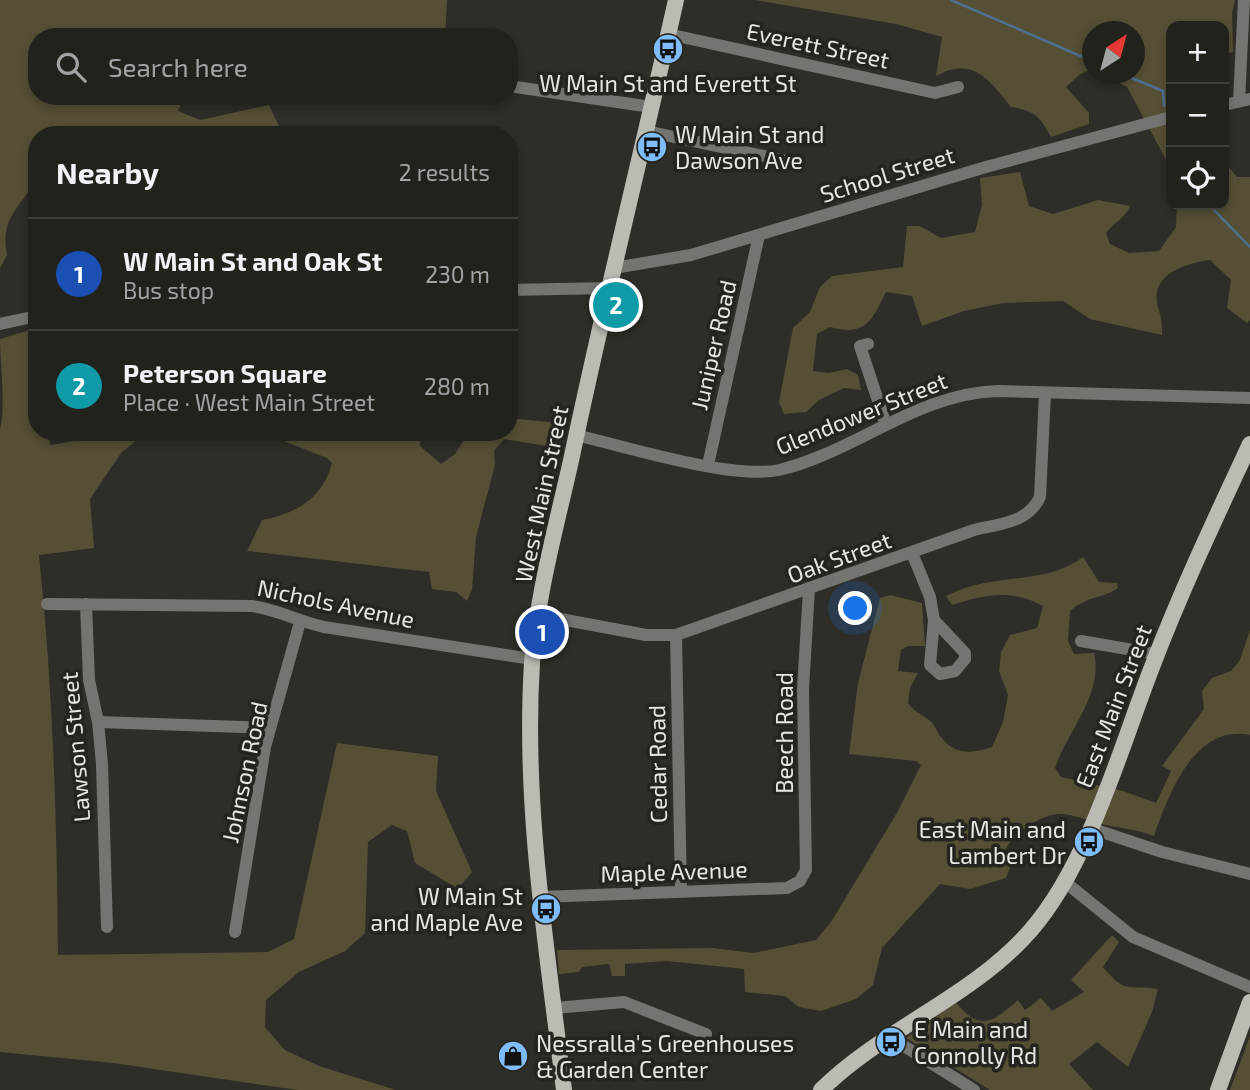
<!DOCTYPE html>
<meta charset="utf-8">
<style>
:root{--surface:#22221d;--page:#2a2a26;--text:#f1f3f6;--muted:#a2a4a4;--line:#3f3f3b;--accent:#7fbdfa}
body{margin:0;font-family:"Exo 2",sans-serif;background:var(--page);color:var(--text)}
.controls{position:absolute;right:21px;top:21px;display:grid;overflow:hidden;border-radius:14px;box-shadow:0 4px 10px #0003}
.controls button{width:63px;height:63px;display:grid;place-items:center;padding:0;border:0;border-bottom:2px solid var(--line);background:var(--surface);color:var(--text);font:35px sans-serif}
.compass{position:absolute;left:1082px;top:21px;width:63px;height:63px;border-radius:50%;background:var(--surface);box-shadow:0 4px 10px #0003;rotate:36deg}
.you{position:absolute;left:856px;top:609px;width:24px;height:24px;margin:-18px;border:5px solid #fff;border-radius:50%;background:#1a73e8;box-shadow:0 0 0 10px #1a73e833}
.badge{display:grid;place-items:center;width:46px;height:46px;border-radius:50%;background:var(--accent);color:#fff;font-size:23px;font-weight:700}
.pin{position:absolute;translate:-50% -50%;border:4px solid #fff;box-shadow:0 2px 7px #0006}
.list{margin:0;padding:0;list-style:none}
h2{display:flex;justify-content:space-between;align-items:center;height:91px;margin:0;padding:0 28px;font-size:30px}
h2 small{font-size:23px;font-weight:400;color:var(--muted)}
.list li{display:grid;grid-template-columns:46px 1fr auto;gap:21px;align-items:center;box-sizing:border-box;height:112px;padding:0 28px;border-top:2px solid var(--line)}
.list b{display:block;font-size:26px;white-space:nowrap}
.list p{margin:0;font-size:23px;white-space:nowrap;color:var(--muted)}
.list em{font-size:23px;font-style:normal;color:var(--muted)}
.icon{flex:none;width:38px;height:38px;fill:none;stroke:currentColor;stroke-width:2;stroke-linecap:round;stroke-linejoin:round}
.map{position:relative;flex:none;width:1250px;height:1090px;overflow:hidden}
.search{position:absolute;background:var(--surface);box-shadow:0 4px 10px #0003;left:28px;top:28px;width:490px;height:77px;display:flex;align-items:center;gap:18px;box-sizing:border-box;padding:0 24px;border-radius:28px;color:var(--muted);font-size:26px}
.panel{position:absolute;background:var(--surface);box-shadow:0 4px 10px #0003;left:28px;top:126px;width:490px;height:315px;border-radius:28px}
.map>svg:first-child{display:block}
</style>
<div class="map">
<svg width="1250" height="1090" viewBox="0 0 1250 1090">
<rect width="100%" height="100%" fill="#2e2d27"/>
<!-- green -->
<path fill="#544f35" d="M0 0H447L445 37H37V96H185L178 111 200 120 269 105 283 135H37C37 147 41 169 35 180 21 209 0 215 7 255L0 268Z
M755 0H1235L1232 13 1233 52 1224 54V26H1171V169L1127 87 1102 74H1134V32H1092V69L1079 75 1066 87 1089 113V124L1051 137C1041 117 1033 110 1011 107 989 79 972 56 936 76L942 37 896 24Z
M1224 161 1237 177H1250V320L1247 323 1227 308 1231 280 1210 260C1188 263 1152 273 1157 303 1160 315 1163 322 1162 335L1090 319 1063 301 1003 303 964 311 922 326 912 296 886 292C872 320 866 337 830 327L817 334 813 371 829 373 847 369 858 375 861 390 844 388 819 400 806 412 784 414 779 402 793 328 810 312 820 287 832 276 903 267 907 226H920L941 238 975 232 982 205 980 178 1020 172 1029 206 1053 214 1098 200 1130 206C1125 219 1115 221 1106 233L1110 244 1129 253 1159 251 1176 227 1177 205H1224Z
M37 328V432H49L50 445C81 441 107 432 137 432L138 439 121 453 90 499 94 548 39 555C53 688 57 821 58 955L268 952 294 939 337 743 438 756 436 791 472 872 458 889 415 863 407 831 392 825 368 842 365 933 345 951 299 972 266 1000 265 1027 285 1050 319 1066 396 1090H297L113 1063 0 1052V429C6 409 0 363 0 339Z
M509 418 558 423 559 448 504 439 494 451 495 465 476 537 472 590 467 601 456 592 432 589 429 572 247 551 262 520C296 514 323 498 332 463L327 458 261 432H421L420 446 441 464 455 454 469 432H509Z
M1083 557 1099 582 1117 583 1118 588C1102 599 1089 595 1070 611L1068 641 1074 654 1094 653C1104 693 1067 732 1055 768L1061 777 1123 791 1156 803 1171 771 1162 766 1204 709 1202 691 1212 678 1231 671 1240 660 1250 630V735C1195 723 1168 795 1154 836 1136 829 1124 829 1106 825 1093 822 1078 816 1064 814 1043 811 1006 837 1002 858L1010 867 1006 878 970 889 940 884 882 948 873 985 856 999 821 1011 799 1007 785 996 745 992 744 969 667 961 625 964V976H612L609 964 582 967 579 972 559 974 557 950 713 948 753 953 816 940 831 922 898 811 921 765 916 761 849 754 858 683 880 598 890 595 922 603 925 646H908L901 650 898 671 918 673 910 688 908 703C915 713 921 713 929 720 935 724 937 733 942 738 956 756 974 753 992 747L1003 722 1008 695 999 671 1001 652 1010 635 1037 628 1043 606C1012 589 985 594 952 605L946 596C994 571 1042 587 1083 557Z
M1112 935 1119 942 1103 967C1126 995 1128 984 1158 989L1152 1012 1128 1067 1097 1042 1069 1064 1093 1090H990L906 1038 956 1002C980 1033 993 1022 1018 1000L1025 1010 1041 998 1052 1011 1084 992 1071 980Z
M1250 1036V1090H1230Z"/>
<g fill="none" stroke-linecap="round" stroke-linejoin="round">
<!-- stream -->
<path stroke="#4f7091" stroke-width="2.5" d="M951 0 1092 61
M1122 74 1163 91 1164 106
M1171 138V142
M1209 205 1250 247"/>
<!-- minor -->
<path stroke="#747470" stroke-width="12" d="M668 34 935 93 958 87
M509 86 651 107
M1239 101 1244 0
M1224 105 1250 99
M646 131 792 162
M614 268 691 255 986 167 1171 117
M509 290 609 288
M0 324 37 316
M868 344 860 346 886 425
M576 435C626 447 733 480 779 470 855 452 918 393 998 391L1250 398
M708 465 759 235
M912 553 930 597 934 620 930 665 940 674 955 671 965 659V653L934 620
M47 604 251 606C277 609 299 622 324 627L532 659
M86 604 89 680 98 722 102 764 107 927
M539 615 646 635H676L974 530C999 524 1028 523 1040 497L1045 393
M676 635 681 892
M1081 641 1156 654
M98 722 270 728
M1090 828 1162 852 1250 874
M1065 882 1133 937 1250 987
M540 897 787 888 800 881 806 870 803 689 809 589
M235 932 265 747 300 622
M555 1008 624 1002 706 1034
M888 1036 974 1090"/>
<!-- major -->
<path stroke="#bbbab3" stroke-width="16" d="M564 1090C547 948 523 807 532 663 537 594 557 524 572 456 604 303 642 152 676 0
M821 1090C884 1028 973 997 1031 930 1089 863 1120 749 1152 667 1181 591 1216 517 1250 444
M1218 1090 1250 1002"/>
</g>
<!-- icons -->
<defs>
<g id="bus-disc" transform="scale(1.575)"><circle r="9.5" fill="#7fbdfa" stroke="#25241e"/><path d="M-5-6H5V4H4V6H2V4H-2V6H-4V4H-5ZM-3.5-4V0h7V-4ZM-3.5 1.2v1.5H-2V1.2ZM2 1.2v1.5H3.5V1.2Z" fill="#111"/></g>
<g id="shop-disc" transform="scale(1.575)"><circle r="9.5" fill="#7fbdfa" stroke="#25241e"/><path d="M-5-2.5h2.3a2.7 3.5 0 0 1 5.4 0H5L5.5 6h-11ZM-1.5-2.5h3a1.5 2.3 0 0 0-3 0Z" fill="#111"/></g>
</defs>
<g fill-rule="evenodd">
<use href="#bus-disc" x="668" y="49"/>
<use href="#bus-disc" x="652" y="147"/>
<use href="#bus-disc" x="1089" y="842"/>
<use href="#bus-disc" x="546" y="909"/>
<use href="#bus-disc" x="891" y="1042"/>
<use href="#shop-disc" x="513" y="1056"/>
</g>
<g text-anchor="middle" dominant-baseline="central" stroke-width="7" stroke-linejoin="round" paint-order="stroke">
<!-- street labels -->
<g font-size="23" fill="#e7e6e2" stroke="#25241e">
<text transform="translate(818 45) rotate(12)">Everett Street</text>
<text transform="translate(887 174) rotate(-17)">School Street</text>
<text transform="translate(713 345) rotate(-77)">Juniper Road</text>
<text transform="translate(861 413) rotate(-22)">Glendower Street</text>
<text transform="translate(541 494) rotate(-78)">West Main Street</text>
<text transform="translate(839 557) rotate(-20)">Oak Street</text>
<text transform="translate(336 603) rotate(12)">Nichols Avenue</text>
<text transform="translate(1113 706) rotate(-69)">East Main Street</text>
<text transform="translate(784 733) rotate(-90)">Beech Road</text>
<text transform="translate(75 747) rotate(-95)">Lawson Street</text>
<text transform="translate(657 764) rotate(-91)">Cedar Road</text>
<text transform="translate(244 772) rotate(-78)">Johnson Road</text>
<text transform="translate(674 871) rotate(-2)">Maple Avenue</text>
</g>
<!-- poi labels -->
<g font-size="23" fill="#e7e6e2" stroke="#25241e" text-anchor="start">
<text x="668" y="83" text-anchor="middle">W Main St and Everett St</text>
<text x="675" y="134">W Main St and<tspan x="675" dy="26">Dawson Ave</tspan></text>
<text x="1066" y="829" text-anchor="end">East Main and<tspan x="1066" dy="26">Lambert Dr</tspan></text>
<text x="523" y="896" text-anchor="end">W Main St<tspan x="523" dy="26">and Maple Ave</tspan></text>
<text x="914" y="1029">E Main and<tspan x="914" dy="26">Connolly Rd</tspan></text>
<text x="536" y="1043">Nessralla's Greenhouses<tspan x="536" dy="26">&amp; Garden Center</tspan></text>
</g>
</g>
</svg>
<div class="controls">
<button>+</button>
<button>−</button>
<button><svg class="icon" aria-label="locate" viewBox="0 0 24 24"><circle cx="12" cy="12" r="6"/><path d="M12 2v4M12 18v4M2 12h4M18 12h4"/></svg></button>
</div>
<svg class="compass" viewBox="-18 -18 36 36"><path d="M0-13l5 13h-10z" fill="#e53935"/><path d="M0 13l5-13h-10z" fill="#a2a4a4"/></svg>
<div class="you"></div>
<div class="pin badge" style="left:542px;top:632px;background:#1a4fb4">1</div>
<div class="pin badge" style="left:616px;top:305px;background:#0f9aa8">2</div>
<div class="search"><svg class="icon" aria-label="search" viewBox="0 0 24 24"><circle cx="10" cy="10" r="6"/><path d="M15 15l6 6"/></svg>Search here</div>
<section class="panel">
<h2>Nearby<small>2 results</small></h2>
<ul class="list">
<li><span class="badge" style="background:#1a4fb4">1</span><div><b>W Main St and Oak St</b><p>Bus stop</p></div><em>230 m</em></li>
<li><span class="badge" style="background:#0f9aa8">2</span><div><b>Peterson Square</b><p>Place · West Main Street</p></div><em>280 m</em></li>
</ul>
</section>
</div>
